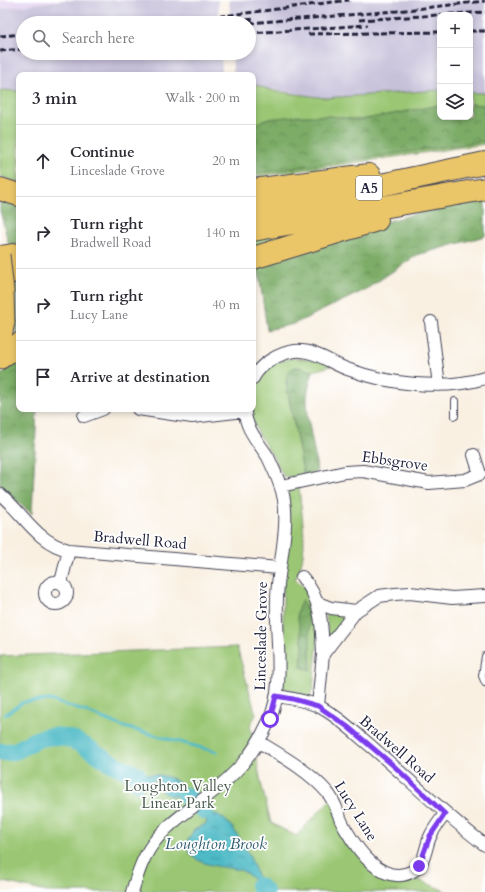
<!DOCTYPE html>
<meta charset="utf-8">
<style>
:root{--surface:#fff;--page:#f2f2f3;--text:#2b2b33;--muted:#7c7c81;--line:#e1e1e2}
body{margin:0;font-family:Cardo,serif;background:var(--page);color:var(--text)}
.controls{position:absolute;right:12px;top:12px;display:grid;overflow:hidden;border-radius:8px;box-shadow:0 2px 6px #0003}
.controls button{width:36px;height:36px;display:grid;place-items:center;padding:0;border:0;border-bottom:1px solid var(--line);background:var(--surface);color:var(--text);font:20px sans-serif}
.stop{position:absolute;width:12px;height:12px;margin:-9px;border:3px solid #7c3aed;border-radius:50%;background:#fff}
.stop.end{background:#7c3aed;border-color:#fff;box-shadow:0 1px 4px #0008}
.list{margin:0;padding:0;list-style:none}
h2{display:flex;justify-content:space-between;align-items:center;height:52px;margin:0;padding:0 16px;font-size:17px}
h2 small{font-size:13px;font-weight:400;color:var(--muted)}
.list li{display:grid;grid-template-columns:26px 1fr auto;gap:12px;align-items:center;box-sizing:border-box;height:72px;padding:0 16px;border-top:1px solid var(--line)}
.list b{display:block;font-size:15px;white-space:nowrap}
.list p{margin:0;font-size:13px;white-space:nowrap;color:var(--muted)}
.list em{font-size:13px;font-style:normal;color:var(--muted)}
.icon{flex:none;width:22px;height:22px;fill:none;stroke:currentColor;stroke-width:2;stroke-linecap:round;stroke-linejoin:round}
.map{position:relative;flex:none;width:485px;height:892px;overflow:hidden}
.search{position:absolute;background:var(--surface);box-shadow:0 2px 6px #0003;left:16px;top:16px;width:240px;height:44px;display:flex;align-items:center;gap:10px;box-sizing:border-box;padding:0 14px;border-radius:22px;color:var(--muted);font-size:15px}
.panel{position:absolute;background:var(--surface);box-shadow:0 2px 6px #0003;left:16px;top:72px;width:240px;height:340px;border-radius:8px}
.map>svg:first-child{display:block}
</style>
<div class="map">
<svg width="485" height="892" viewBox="0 0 485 892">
<defs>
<pattern id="forest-crowns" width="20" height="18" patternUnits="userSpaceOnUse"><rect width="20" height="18" fill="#7cac66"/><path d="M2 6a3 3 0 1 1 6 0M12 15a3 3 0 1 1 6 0" fill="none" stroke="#658c55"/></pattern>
<pattern id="water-ripples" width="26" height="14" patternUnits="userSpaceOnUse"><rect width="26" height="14" fill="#4dbac6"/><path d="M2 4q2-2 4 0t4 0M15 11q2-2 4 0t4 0" fill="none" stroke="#4097a2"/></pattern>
</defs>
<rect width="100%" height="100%" fill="#fff"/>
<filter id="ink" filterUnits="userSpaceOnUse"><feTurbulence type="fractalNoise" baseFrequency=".025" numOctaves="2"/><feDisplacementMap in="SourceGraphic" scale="8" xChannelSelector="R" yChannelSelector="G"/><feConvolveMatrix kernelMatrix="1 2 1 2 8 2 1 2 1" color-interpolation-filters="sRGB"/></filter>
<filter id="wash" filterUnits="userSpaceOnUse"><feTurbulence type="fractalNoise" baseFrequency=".012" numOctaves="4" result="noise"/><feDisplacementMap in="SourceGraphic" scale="16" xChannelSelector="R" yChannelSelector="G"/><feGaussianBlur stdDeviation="0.9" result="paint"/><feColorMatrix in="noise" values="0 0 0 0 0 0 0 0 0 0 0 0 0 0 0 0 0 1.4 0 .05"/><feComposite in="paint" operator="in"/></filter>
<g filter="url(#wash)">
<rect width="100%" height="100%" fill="#f9f0e2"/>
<!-- built -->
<path fill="#e4d3f1" d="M0 0H62L0 9Z"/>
<!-- railway -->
<path fill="#c6c0d9" d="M62 0H218L219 23H23V53H221L222 71 220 75H19V91L0 90V9Z
M229 0H485V93H470V15H440V90L325 98 257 87 253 84V75H240L233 71 232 53H249V23H231Z"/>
<!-- green -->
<path fill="#9bc774" stroke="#5e7458" d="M253 84 274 91 325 98 440 90V117H470V93H485V144L253 177Z
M0 90 19 91V183L0 176Z
M317 225 254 247 253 238Z
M293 358 322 361 331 366 313 371 296 367 286 382 304 476 284 477C280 470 277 462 272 455 262 439 253 428 251 409H253C253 403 252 396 253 390 257 371 276 361 293 358Z
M299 486C301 516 311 551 295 579 329 603 315 655 313 690L309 697 283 688V577L289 522 288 488Z
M326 611 348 615 328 641Z
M237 647 256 715 250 725 261 783 271 823 296 836 332 798 345 829 384 875 396 883 416 879 448 892H47L0 881V656Z"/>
<!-- forest -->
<path fill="url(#forest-crowns)" stroke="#4f6750" d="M470 104 485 105V141L253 174V125L266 119 297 116H330L360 120 440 105V117H470Z
M0 195 19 199V244L9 246 0 210Z
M485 197V236L417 255 365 290 294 324 267 330 257 261C333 236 408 214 485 197Z
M19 281V332L16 334 15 282Z
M19 359V409H37L32 514 0 488V376Z
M296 367 313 371C311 380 307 390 307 399 307 424 315 447 317 472L304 476 286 382C287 374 288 370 296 367Z
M302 599 309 617 311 670 301 667 303 646 297 613Z"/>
<!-- water -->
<path fill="url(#water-ripples)" stroke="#386e80" d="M144 774C159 774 184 777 186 796 175 797 167 798 159 788V780L157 779 148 782 140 792 136 791 131 787 137 775Z
M205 811C210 813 218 814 223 818 237 828 258 868 259 886 254 880 248 873 240 870 223 866 189 867 186 843L194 830 206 824 207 818 203 814Z"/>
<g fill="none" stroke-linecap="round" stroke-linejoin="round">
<!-- stream -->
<path stroke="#4dbac6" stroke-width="3" d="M5 715 23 702 50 700 87 712 124 727 217 752"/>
<!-- river -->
<path stroke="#4dbac6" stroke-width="18" d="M0 752C22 754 24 742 42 738 70 730 90 751 112 763 120 768 129 771 137 775
M186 796 205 811
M259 886 265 892"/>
</g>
</g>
<g filter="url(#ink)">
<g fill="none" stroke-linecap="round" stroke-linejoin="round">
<!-- lane casing -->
<g stroke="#424154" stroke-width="8">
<path id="lane" d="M455 401V416
M485 656 482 676 485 683"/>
</g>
<!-- street casing -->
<g stroke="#424154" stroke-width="14">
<path id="street" d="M431 322 439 385
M253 378C260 364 279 353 295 351 313 349 331 363 347 369 388 384 442 391 485 378
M138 409 192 417 244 411
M84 416 103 409
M281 486 345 472 363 471 429 483 465 480 480 474 474 455
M0 494C24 514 37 543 69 550L279 568
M302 577C322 599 322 626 323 654
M45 593a11 11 0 1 1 22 0a11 11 0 1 1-22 0Z
M61 582 69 550
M318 603 331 608 356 611
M276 696C290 698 305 700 318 706 338 716 355 733 372 747 410 780 445 815 485 845
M318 706 323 654 356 611 379 596 395 594 410 593 452 598 485 596
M259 742C282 756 309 771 327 792 337 803 338 818 346 830 359 852 384 887 413 871 425 865 425 848 430 837 433 829 440 821 445 814
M132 892C137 876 142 859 152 845 165 826 188 811 206 797 236 774 253 756 269 721 286 683 275 639 277 598 278 563 293 518 280 485 277 476 272 466 268 457 259 443 244 427 245 409"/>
</g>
<!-- primary casing -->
<g stroke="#424154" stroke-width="21">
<path id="primary" d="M0 347 5 322"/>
</g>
<!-- highway casing -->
<g stroke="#424154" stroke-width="24">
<path id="highway" d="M0 189 19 195
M253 190 369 175
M253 212 485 163
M253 230 485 189
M0 257 19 254
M253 258 377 220
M0 274 19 271
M0 358 19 344"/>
</g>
<!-- lane -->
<use href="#lane" stroke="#fff" stroke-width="6"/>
<!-- street -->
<use href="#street" stroke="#fff" stroke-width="12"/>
<!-- primary -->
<use href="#primary" stroke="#eac669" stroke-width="19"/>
<!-- highway -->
<use href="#highway" stroke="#eac669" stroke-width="22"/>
<!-- rail -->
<path stroke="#22223b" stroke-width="3" stroke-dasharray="6 3" stroke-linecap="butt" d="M359 20 485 12
M166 23 349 0
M220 23 254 19
M249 23 397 11 485 1
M470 31H485
M249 33 368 25
M308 34 440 32
M0 36 23 34
M0 51 23 49"/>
<!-- primary-bridge casing -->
<g stroke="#424154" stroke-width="21" stroke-linecap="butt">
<path id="primary-bridge" d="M0 255 4 290 5 322"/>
</g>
<!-- primary-bridge -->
<use href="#primary-bridge" stroke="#eac669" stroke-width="19"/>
</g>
</g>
<g fill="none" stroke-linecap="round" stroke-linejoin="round" filter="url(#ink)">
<!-- route -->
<path stroke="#7c3aed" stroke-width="5" d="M270 719 276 696 293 699 318 706 331 715 348 727 394 766 445 814 430 836 419 866"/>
</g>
<g text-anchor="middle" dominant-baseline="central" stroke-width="3.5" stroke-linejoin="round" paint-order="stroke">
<!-- shield labels -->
<rect fill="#fff" stroke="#646476" stroke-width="1" x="356" y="176" width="26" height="24" rx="3"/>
<g font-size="14" font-weight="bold" fill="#22223b">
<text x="369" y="188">A5</text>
</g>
<!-- street labels -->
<g font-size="15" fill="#22223b" stroke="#fff">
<text transform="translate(395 461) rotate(8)">Ebbsgrove</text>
<text transform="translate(140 540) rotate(5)">Bradwell Road</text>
<text transform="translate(261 636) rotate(-89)">Linceslade Grove</text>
<text transform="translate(397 749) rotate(41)">Bradwell Road</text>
<text transform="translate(356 811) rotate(58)">Lucy Lane</text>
</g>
<!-- park labels -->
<g font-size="15" fill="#4c5c4f" stroke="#fff">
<text x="178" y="786">Loughton Valley<tspan x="178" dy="17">Linear Park</tspan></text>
</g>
<!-- water labels -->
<g font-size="16" font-style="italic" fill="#335f73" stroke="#fff">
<text x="216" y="844">Loughton Brook</text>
</g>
</g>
</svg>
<div class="controls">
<button>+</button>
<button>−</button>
<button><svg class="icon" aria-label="layers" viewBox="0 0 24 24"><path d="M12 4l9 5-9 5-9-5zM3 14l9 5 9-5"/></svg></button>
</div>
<div class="stop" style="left:270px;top:719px"></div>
<div class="stop end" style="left:419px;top:866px"></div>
<div class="search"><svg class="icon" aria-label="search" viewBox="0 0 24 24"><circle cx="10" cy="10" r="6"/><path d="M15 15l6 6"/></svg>Search here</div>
<section class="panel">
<h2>3 min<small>Walk · 200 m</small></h2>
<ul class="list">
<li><svg class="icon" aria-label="ahead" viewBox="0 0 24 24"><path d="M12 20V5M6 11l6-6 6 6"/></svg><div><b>Continue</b><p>Linceslade Grove</p></div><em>20 m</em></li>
<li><svg class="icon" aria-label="right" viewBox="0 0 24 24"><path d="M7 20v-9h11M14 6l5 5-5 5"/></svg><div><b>Turn right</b><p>Bradwell Road</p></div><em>140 m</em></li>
<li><svg class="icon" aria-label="right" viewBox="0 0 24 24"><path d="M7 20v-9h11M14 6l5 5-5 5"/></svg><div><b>Turn right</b><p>Lucy Lane</p></div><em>40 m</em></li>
<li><svg class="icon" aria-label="arrive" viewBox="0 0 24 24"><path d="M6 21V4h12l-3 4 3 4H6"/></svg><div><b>Arrive at destination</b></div></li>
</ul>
</section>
</div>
